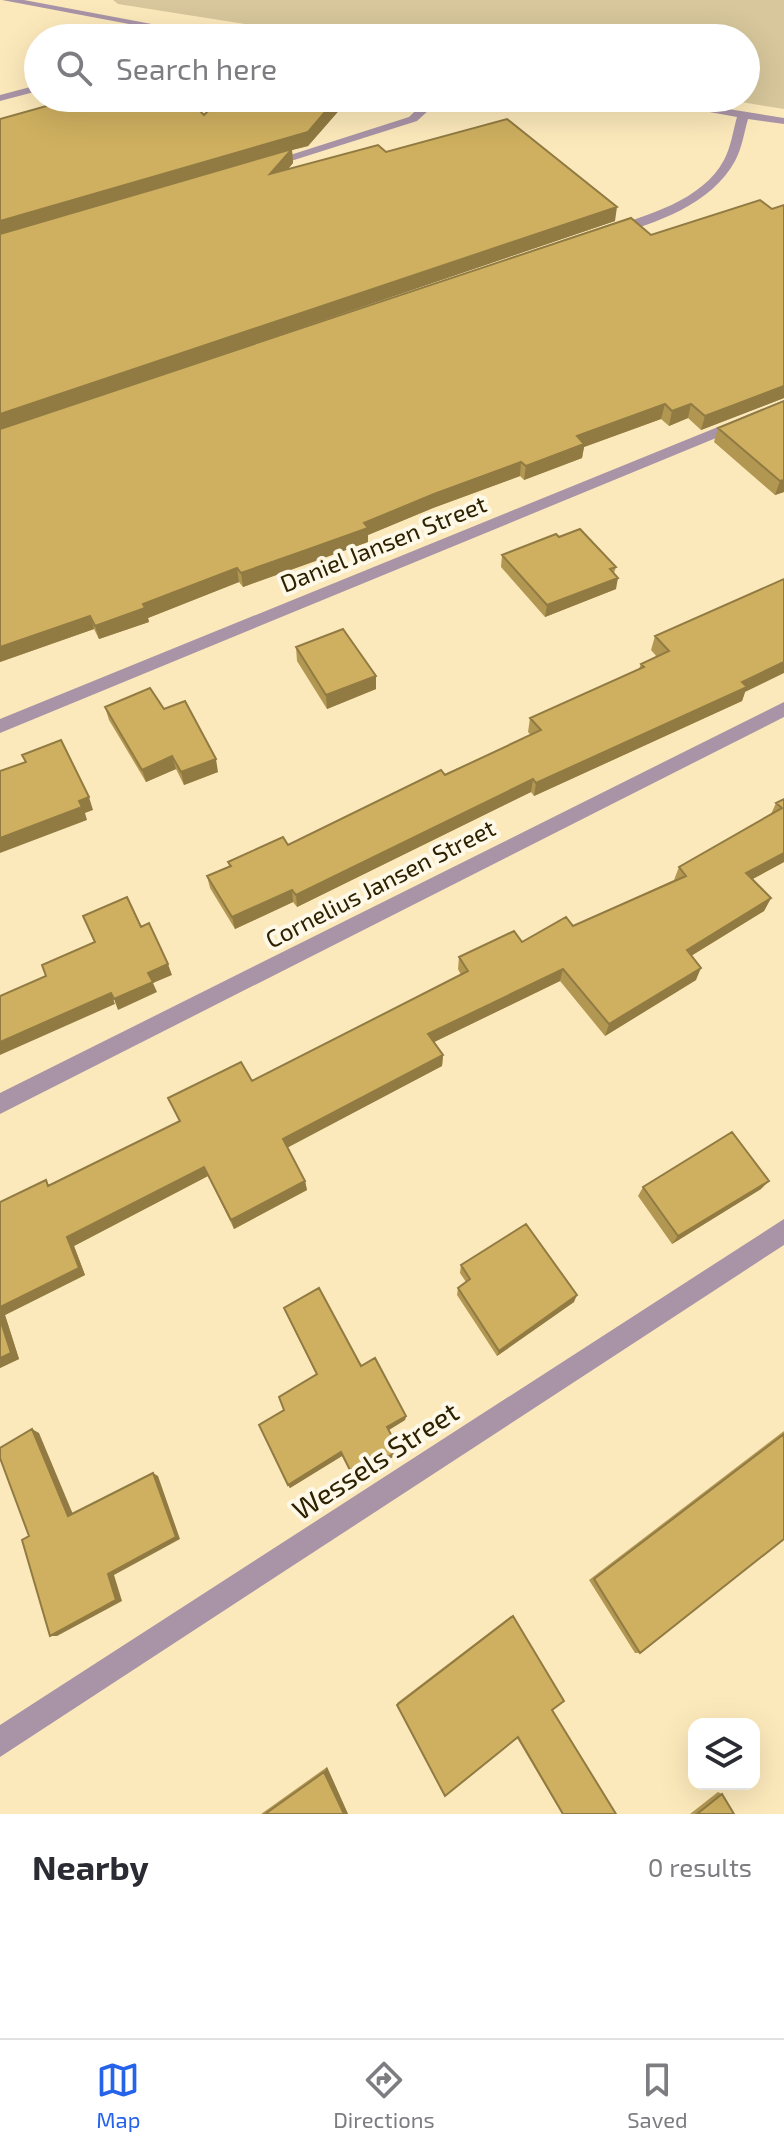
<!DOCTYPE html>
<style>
:root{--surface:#fff;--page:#f2f2f3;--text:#2b2b33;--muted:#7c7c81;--line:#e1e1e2;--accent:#2563eb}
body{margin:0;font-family:"Exo 2",sans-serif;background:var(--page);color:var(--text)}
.controls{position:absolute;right:24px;bottom:24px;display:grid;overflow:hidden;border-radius:16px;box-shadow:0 8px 32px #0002}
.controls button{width:72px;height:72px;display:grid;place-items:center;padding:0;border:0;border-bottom:2px solid var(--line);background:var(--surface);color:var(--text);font:40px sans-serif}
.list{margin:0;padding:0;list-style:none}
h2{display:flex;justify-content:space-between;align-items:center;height:104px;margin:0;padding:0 32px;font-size:34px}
h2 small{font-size:26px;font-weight:400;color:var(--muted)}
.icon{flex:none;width:44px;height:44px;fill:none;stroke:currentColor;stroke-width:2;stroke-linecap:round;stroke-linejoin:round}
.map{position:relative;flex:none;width:784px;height:1814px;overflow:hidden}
.search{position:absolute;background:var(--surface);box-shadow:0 8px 32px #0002;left:24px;right:24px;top:24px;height:88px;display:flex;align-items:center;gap:20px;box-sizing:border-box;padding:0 28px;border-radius:44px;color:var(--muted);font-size:30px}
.sheet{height:224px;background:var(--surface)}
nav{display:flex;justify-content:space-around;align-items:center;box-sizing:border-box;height:112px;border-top:2px solid var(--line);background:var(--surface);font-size:22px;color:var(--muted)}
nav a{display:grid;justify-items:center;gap:4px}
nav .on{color:var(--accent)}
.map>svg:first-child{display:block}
</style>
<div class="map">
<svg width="784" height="1814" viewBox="0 0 784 1814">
<rect width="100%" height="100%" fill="#fce9bb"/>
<!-- green -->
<path fill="#d8c79c" d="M113 0H784V109L716 98H746V38H334L118 4Z"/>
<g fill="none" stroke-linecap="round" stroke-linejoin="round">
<!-- minor -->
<path fill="#a994a7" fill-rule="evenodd" d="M2 0H24L226 38H203Z
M38 85V91L0 101V95Z
M429 98H442L417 121 272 167 262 164 409 117Z
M632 98H660L784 118V124L748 119C744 133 742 148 735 161 712 204 655 224 610 236L606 235V229C647 215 702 201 724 160 731 147 733 131 737 117Z
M784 400V410L0 733V719Z
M784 702V717L0 1114V1093Z
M784 1219V1245L0 1757V1725Z"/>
</g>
<!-- wall -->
<path fill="#b29753" d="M166 105 204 115 342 107 308 146 292 150 293 163 288 169 386 152 615 221 187 366 651 235 772 209 784 205V398L701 430 688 418 669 426 661 419 584 447 582 458 524 480 520 476 433 508 368 535V542L313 562 243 587 239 582 148 618 149 622 99 639 94 629 0 662Z
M784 401V492L775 495 714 442 718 428Z
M559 537 616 567 614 573 616 589 545 617 501 567 502 555Z
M655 636 745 692 742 701 534 796 531 792 297 907 293 902 235 929 210 888 207 876 229 866 228 862 288 845 531 735 528 732 530 718 639 669 641 664 657 657 651 650Z
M296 647 376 676V689L327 709 297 661Z
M105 707 164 709 218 772 184 785 176 769 146 782 109 720Z
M784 799V862L752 879 771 898 764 911 691 956 696 980 605 1036 560 981 434 1042 443 1055 442 1066 287 1147 305 1181 307 1190 234 1229 208 1176 74 1246 85 1275 5 1315 19 1359 0 1368V1202L50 1185 179 1121 168 1098 252 1081 461 975 458 969 459 957 522 942 573 926 674 880 679 867 771 814 776 803Z
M643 1187 761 1189 672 1244 638 1196Z
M461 1265 574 1302 497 1356 457 1295 458 1288 466 1282 460 1273Z
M284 1308 361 1366 406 1416 405 1420 389 1430 399 1453 355 1481 342 1456 290 1488 288 1485 284 1410 316 1374Z
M784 1431V1539L640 1653H635L589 1580Z
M511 1616H513L552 1710 616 1814H562L517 1738 397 1705V1703Z
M327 1767 348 1814H261Z
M718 1792 722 1794 734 1814H690Z"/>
<!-- shaded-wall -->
<path fill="#917b43" d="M332 98H342V107L308 146 292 150 293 163 272 188 0 236V221Z
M617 207 615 221 0 430V414Z
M784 386V398L701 430 705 416Z
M665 404 661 419 584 447 582 458 524 480 526 466 577 436Z
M691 404 688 418 669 426 672 411Z
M521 462 520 476 433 508 368 535V542L243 587 241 573 434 494Z
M784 480V492L775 495 780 481Z
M237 568 239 582 148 618 149 622 99 639 95 626 143 604Z
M618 578 616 589 545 617 547 605Z
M90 616 94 629 0 662V647Z
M784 662V673L745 692 742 701 534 796 536 783Z
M376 676V689L327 709 326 695Z
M172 756 176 769 146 782 142 770Z
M216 759 218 772 184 785 181 772Z
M533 779 531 792 297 907 296 895Z
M89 797 93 810 85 813 87 820 0 853V838Z
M784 853V862L740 886 746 873Z
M292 890 293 902 235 929 232 917Z
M771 898 764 911 681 962 687 950Z
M168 964 172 975 153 983 157 992 118 1010 114 999 148 973Z
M701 968 696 980 605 1036 609 1024Z
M563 969 560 981 428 1045V1034Z
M111 993 115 1004 0 1055V1042Z
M443 1055 442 1066 285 1149 283 1139Z
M204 1167 208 1176 74 1246 85 1275 5 1315 19 1359 0 1368V1307L67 1237Z
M305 1181 307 1190 234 1229 231 1220Z
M769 1181 761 1189 672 1244 678 1236Z
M577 1295 574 1302 497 1356 499 1351Z
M406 1416 405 1420 387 1431V1427Z
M32 1429 39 1433 75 1519 68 1516Z
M399 1450V1453L355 1481 354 1478Z
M341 1452 342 1456 290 1488 288 1485Z
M153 1473 158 1476 180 1539 114 1575 122 1601 57 1636H50L108 1574Z
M327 1767 348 1814H344L324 1772Z"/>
<!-- building -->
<path fill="#cfb060" stroke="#917b43" stroke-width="2" d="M75 98H159L166 105 188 99 204 115 221 98H337L308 132 0 221V119Z
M507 119 617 207 0 414V234L292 149 270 174 378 145 386 152Z
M760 200 772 209 784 205V386L705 416 691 404 672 411 665 404 577 436 584 444 526 466 521 462 434 494 364 523 368 528 312 548 241 573 237 568 143 604 145 608 95 626 90 616 0 647V429L631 218 651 235Z
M784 401V480L780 481 718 428Z
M580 529 616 567 610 569 618 578 547 605 502 555 556 534 559 537Z
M784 579V662L742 682 747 687 536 783 533 779 296 895 292 890 232 917 207 876 231 866 228 862 283 837 288 845 441 770 445 775 541 730 530 718 644 667 641 664 669 651 655 636Z
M343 629 376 676 326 695 296 647Z
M150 688 164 709 185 701 216 759 181 772 172 756 142 770 105 707Z
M61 740 89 797 79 801 82 807 0 838V771L26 762 22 755Z
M784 799V853L746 873 771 898 687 950 701 968 609 1024 563 969 428 1034 443 1055 283 1139 305 1181 231 1220 204 1167 67 1237 79 1268 0 1307V1202L46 1180 48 1186 180 1121 168 1098 241 1062 252 1081 468 971 459 957 514 931 522 942 566 917 573 926 686 876 679 867 782 808 776 803Z
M127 897 141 927 149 923 168 964 148 973 153 982 114 999 111 993 0 1042V996L46 976 42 965 95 942 83 916Z
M732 1132 769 1181 678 1236 643 1187Z
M526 1224 577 1295 499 1351 458 1288 470 1279 461 1265Z
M319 1288 361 1366 375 1358 406 1416 387 1427 399 1450 354 1478 341 1452 288 1485 259 1425 284 1410 279 1397 317 1374 284 1308Z
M0 1319 11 1353 0 1358Z
M32 1429 68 1516 153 1473 176 1537 108 1574 116 1600 50 1636 22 1540 29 1536 0 1458V1448Z
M784 1434V1539L640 1653 594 1579Z
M513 1616 564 1701 552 1710 616 1814H563L518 1737 445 1796 397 1705Z
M324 1772 344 1814H265Z
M722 1794 734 1814H697Z"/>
<g text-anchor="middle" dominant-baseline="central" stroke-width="8" stroke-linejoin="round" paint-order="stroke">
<!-- street labels -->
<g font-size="24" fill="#2e2100" stroke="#fef8e8">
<text transform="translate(383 543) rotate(-22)">Daniel Jansen Street</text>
<text transform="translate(380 883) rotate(-27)">Cornelius Jansen Street</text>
</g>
<!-- near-street labels -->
<g font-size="28" fill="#2e2100" stroke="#fef8e8">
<text transform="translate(375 1460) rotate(-33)">Wessels Street</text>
</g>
</g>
</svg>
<div class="controls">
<button><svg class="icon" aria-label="layers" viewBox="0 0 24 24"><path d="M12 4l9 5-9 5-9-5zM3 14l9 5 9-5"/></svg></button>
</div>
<div class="search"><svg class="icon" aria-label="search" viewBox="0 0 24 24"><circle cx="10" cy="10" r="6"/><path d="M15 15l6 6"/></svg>Search here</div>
</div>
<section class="sheet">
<h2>Nearby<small>0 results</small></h2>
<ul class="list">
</ul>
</section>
<nav>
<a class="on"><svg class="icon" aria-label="map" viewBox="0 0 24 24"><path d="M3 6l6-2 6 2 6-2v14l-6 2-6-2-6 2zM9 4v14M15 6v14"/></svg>Map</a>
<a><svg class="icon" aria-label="directions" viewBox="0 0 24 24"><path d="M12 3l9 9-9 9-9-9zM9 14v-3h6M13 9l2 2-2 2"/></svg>Directions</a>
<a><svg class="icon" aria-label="saved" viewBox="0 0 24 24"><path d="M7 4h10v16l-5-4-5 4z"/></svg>Saved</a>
</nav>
